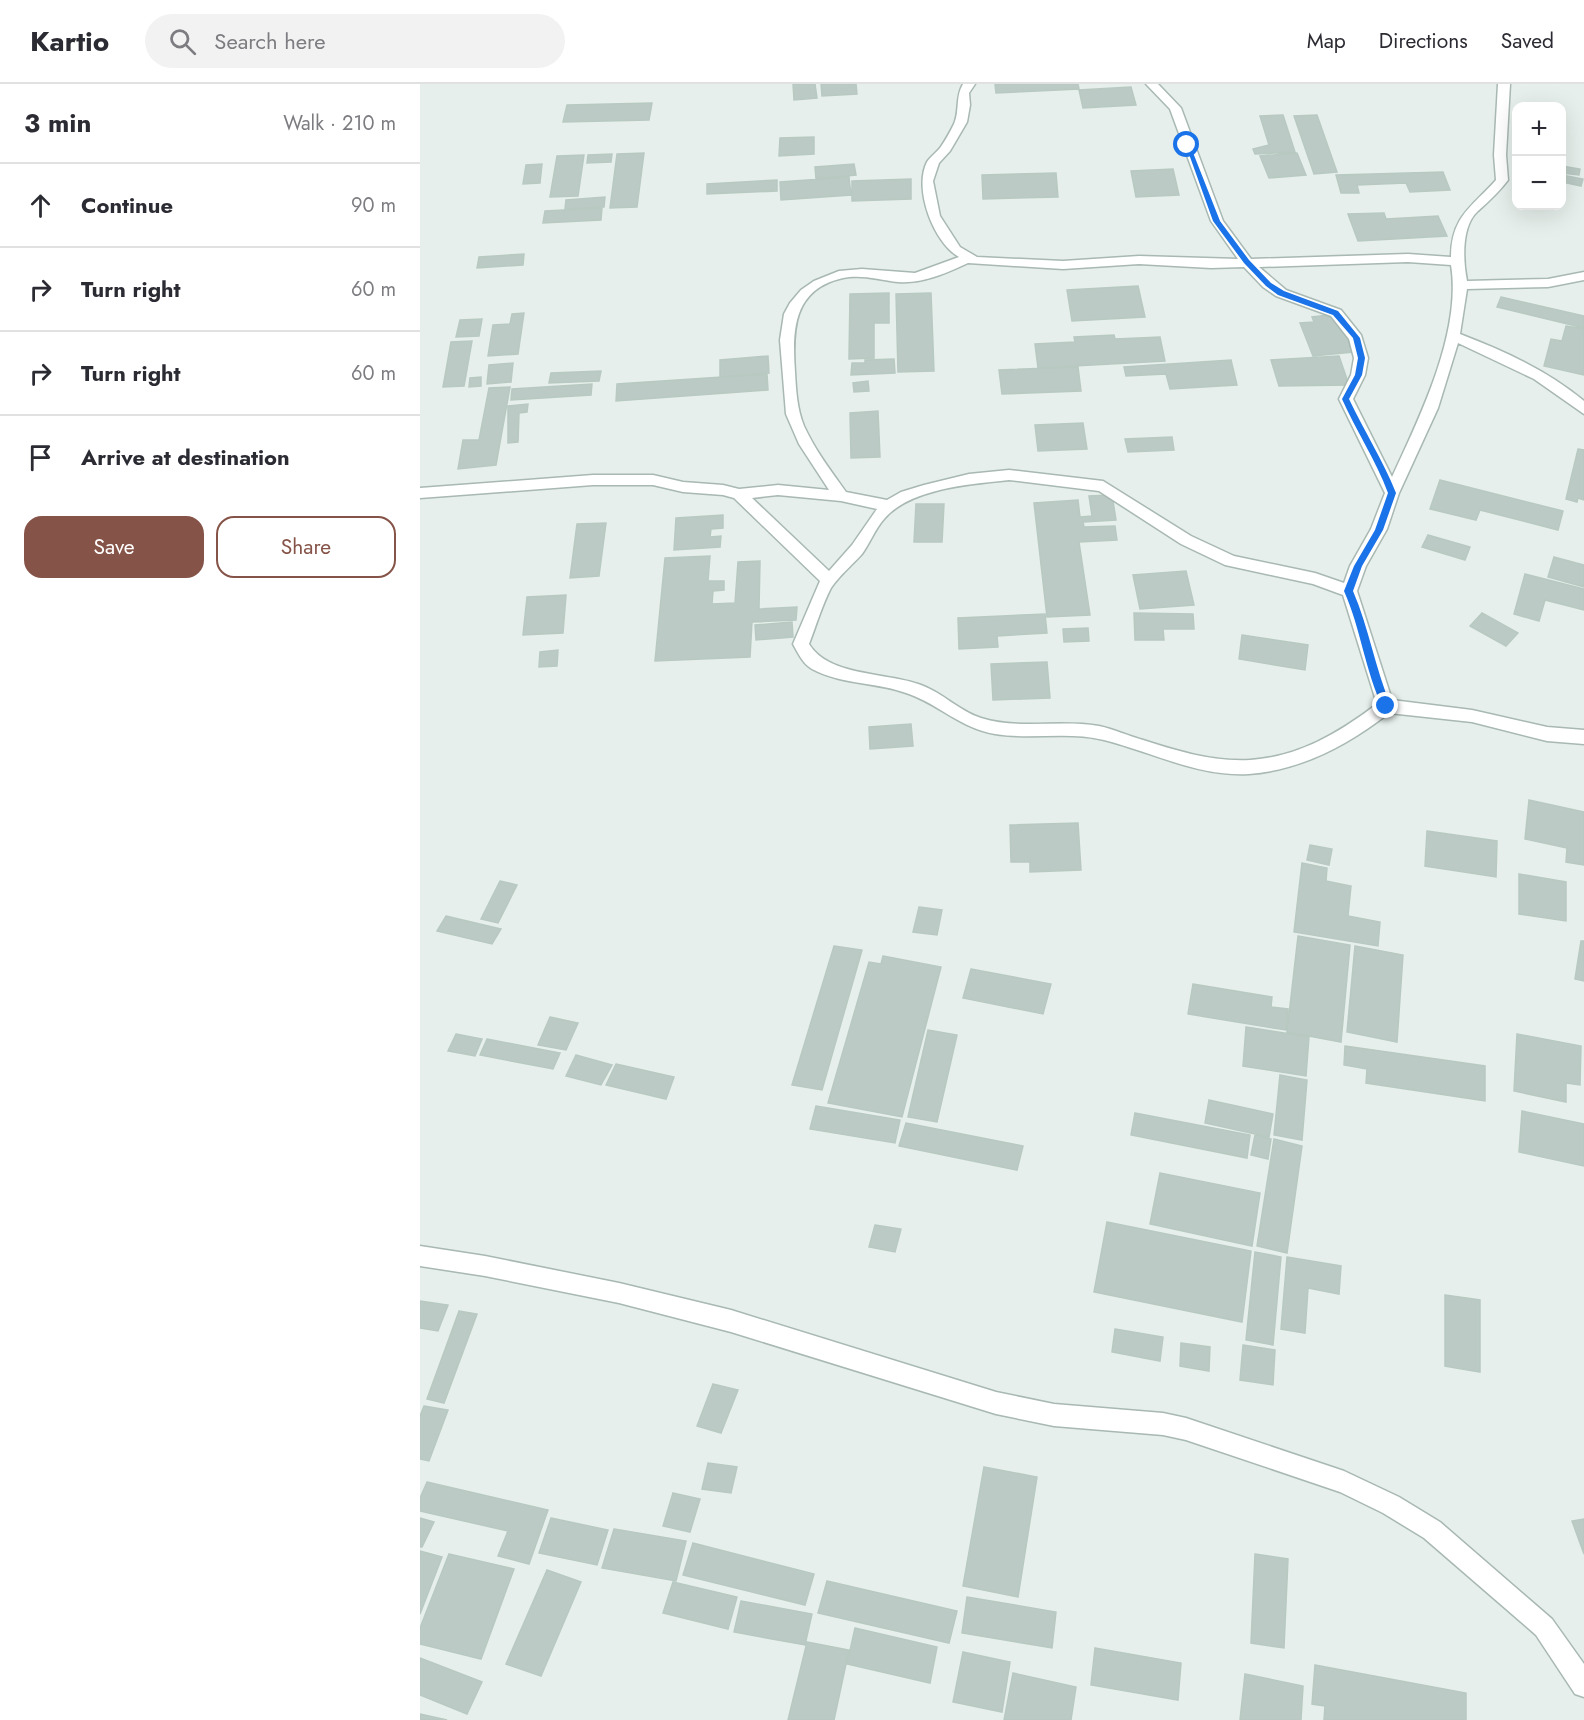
<!DOCTYPE html>
<meta charset="utf-8">
<style>
:root{--surface:#fff;--page:#f2f2f3;--text:#2b2b33;--muted:#7c7c81;--line:#e1e1e2;--accent:#855347}
body{margin:0;font-family:Jost,sans-serif;background:var(--page);color:var(--text)}
.controls{position:absolute;right:18px;top:18px;display:grid;overflow:hidden;border-radius:12px;box-shadow:0 6px 24px #0002}
.controls button{width:54px;height:54px;display:grid;place-items:center;padding:0;border:0;border-bottom:2px solid var(--line);background:var(--surface);color:var(--text);font:30px sans-serif}
.stop{position:absolute;width:18px;height:18px;margin:-14px;border:4px solid #1a73e8;border-radius:50%;background:#fff}
.stop.end{background:#1a73e8;border-color:#fff;box-shadow:0 2px 6px #0008}
.list{margin:0;padding:0;list-style:none}
h2{display:flex;justify-content:space-between;align-items:center;height:78px;margin:0;padding:0 24px;font-size:26px}
h2 small{font-size:20px;font-weight:400;color:var(--muted)}
.list li{display:grid;grid-template-columns:39px 1fr auto;gap:18px;align-items:center;box-sizing:border-box;height:84px;padding:0 24px;border-top:2px solid var(--line)}
.list b{display:block;font-size:22px;white-space:nowrap}
.list em{font-size:20px;font-style:normal;color:var(--muted)}
.actions{display:flex;gap:12px;padding:18px 24px}
.actions a{flex:1;padding:14px 0;border:2px solid var(--accent);border-radius:18px;text-align:center;font-size:21px;color:var(--accent)}
.actions .main{background:var(--accent);color:#fff}
.icon{flex:none;width:33px;height:33px;fill:none;stroke:currentColor;stroke-width:2;stroke-linecap:round;stroke-linejoin:round}
.map{position:relative;flex:none;width:1164px;height:1636px;overflow:hidden}
header{display:flex;align-items:center;gap:36px;box-sizing:border-box;height:84px;padding:0 30px;background:var(--surface);border-bottom:2px solid var(--line)}
header strong{font-size:28px}
nav{display:flex;gap:33px;margin-inline-start:auto;font-size:21px}
.search{width:420px;height:54px;background:var(--page);display:flex;align-items:center;gap:15px;box-sizing:border-box;padding:0 21px;border-radius:33px;color:var(--muted);font-size:22px}
main{display:flex}
aside{flex:1;background:var(--surface)}
.map>svg:first-child{display:block}
</style>
<header>
<strong>Kartio</strong>
<div class="search"><svg class="icon" aria-label="search" viewBox="0 0 24 24"><circle cx="10" cy="10" r="6"/><path d="M15 15l6 6"/></svg>Search here</div>
<nav><a>Map</a><a>Directions</a><a>Saved</a></nav>
</header>
<main>
<aside>
<h2>3 min<small>Walk · 210 m</small></h2>
<ul class="list">
<li><svg class="icon" aria-label="ahead" viewBox="0 0 24 24"><path d="M12 20V5M6 11l6-6 6 6"/></svg><div><b>Continue</b></div><em>90 m</em></li>
<li><svg class="icon" aria-label="right" viewBox="0 0 24 24"><path d="M7 20v-9h11M14 6l5 5-5 5"/></svg><div><b>Turn right</b></div><em>60 m</em></li>
<li><svg class="icon" aria-label="right" viewBox="0 0 24 24"><path d="M7 20v-9h11M14 6l5 5-5 5"/></svg><div><b>Turn right</b></div><em>60 m</em></li>
<li><svg class="icon" aria-label="arrive" viewBox="0 0 24 24"><path d="M6 21V4h12l-3 4 3 4H6"/></svg><div><b>Arrive at destination</b></div></li>
</ul>
<div class="actions"><a class="main">Save</a><a>Share</a></div>
</aside>
<div class="map">
<svg width="1164" height="1636" viewBox="0 0 1164 1636">
<rect width="100%" height="100%" fill="#e6efeb"/>
<!-- building -->
<path fill="#bbcac4" stroke="#b8c9c2" stroke-width="1.5" d="M373 0H395L397 14 374 16Z
M401 0H436L437 10 402 12Z
M575 0H658L659 5 576 9Z
M711 3 716 21 663 24 659 6Z
M232 19 229 36 143 38 147 21Z
M863 31 875 68 835 70 833 65 849 61 840 32Z
M897 31 917 88 894 90 874 32Z
M394 53V70L359 72 360 54Z
M224 69 217 123 190 124 197 70Z
M877 69 886 91 849 94 840 72Z
M192 70 191 78 167 79 168 71Z
M164 71 158 112 130 113 137 72Z
M122 80 120 99 103 100 106 81Z
M434 80 436 91 396 95 395 83Z
M1142 82 1160 85 1159 91 1142 89Z
M753 85 759 111 716 113 711 87Z
M1023 88 1030 106 990 108 986 99 937 101 939 109H921L916 91Z
M636 89 638 113 563 115 562 91Z
M1142 91 1163 95 1161 102 1142 98Z
M429 93 431 111 361 116 360 98Z
M491 95V115L432 117V97Z
M357 96V107L287 110V100Z
M185 113 184 123 145 125 146 116Z
M182 124 181 136 123 139 125 127Z
M964 129 966 135 1018 132 1027 152 938 157 928 130Z
M104 170 103 181 57 184 59 173Z
M718 202 725 233 652 237 647 206Z
M469 209V239H454V274L429 275 430 210Z
M511 209 514 287 478 288 476 210Z
M1081 213 1164 232V244L1077 223Z
M104 229 98 270 68 272 73 241 90 240 92 230Z
M917 230 933 268 893 272 880 239 894 238 892 233Z
M62 235 59 252 36 253 40 236Z
M1146 242 1164 245V291L1124 282 1131 255 1142 257Z
M694 251 695 255 740 253 745 277 618 284 615 260 655 258 654 253Z
M52 257 44 302 23 303 31 258Z
M348 272 349 289 300 293V276Z
M919 272 929 301 859 302 851 276Z
M474 275 475 289 431 291 432 279H445V276Z
M811 276 817 301 750 305 746 290 706 292 704 283Z
M93 279 91 298 67 300 69 281Z
M658 283 661 307 582 310 579 286Z
M181 287 179 297 129 299 131 289Z
M347 290 348 306 196 317 197 300Z
M61 293V302L49 303 50 294Z
M448 297 449 307 434 308 433 299Z
M172 300 171 311 91 316 92 305Z
M90 303 76 381 38 385 43 356H59L69 304Z
M108 320 107 328 99 329 98 358 88 359V322Z
M458 327 460 373 431 374 430 329Z
M663 339 667 365 618 367 615 341Z
M752 353 754 366 708 368 705 355Z
M1158 365 1164 366V416L1158 414 1157 418 1146 415Z
M1020 396 1143 427 1138 446 1060 426 1056 436 1010 425Z
M692 411 696 436 663 438 664 443 695 442 697 456 659 458 670 531 627 533 614 419 658 416 660 433 672 432 669 412Z
M496 420H524L522 458H494Z
M303 431V444L291 445 290 453 301 452 300 463 254 466 256 434Z
M186 439 179 492 150 494 157 440Z
M1008 451 1050 463 1045 476 1002 463Z
M290 472 288 497H304V506L293 507 292 520 315 519 318 478 340 477 339 525 377 523 376 536 332 538 330 573 235 577 245 474Z
M1134 473 1164 481V503L1128 493Z
M766 487 774 521 720 525 713 491Z
M1105 490 1164 505V526L1125 516 1119 537 1094 530Z
M146 511 143 549 103 551 107 513Z
M714 529 773 530 774 545H743L744 556H715Z
M1062 529 1098 549 1086 562 1050 542Z
M625 530 627 549 577 552 578 563 539 565 538 534Z
M372 538 373 553 336 556 335 541Z
M668 544 669 557 644 558 643 545Z
M822 551 888 561 885 586 819 575Z
M138 566 137 582 119 583 120 568Z
M627 578 630 614 573 616 571 580Z
M491 640 493 662 450 665 449 643Z
M1109 716 1164 728V781L1146 778 1147 764 1105 755Z
M658 739 661 786 610 788V778H591L590 741Z
M1007 747 1077 757 1076 793 1005 782Z
M890 761 912 765 909 781 887 776Z
M882 779 907 784 906 797 931 802 928 832 960 838 958 862 874 848Z
M1099 790 1146 798V837L1099 830Z
M80 797 97 801 78 839 61 835Z
M499 823 522 826 517 851 493 848Z
M26 832 81 845 72 860 17 847Z
M878 852 930 861 921 958 867 948Z
M1161 857H1164V897L1155 895Z
M414 862 442 866 402 1006 372 1001Z
M935 862 983 871 977 958 927 948Z
M463 872 521 883 482 1033 408 1019 449 878 461 880Z
M551 885 631 900 623 930 543 914Z
M773 900 852 913 851 923 868 925 866 946 768 930Z
M130 933 158 939 146 966 118 961Z
M826 943 889 953 886 992 823 982Z
M508 946 537 951 517 1038 488 1033Z
M36 950 62 955 55 972 28 967Z
M1097 950 1161 962 1160 1001 1146 999V1018L1094 1007Z
M67 955 140 969 133 985 60 971Z
M925 962 1065 982V1017L946 999 947 985 924 981Z
M156 971 192 981 181 1001 146 992Z
M196 980 254 993 246 1015 186 1001Z
M860 991 887 996 882 1056 854 1051Z
M789 1016 853 1030 849 1053 785 1039Z
M396 1022 480 1036 475 1059 390 1045Z
M1102 1027 1164 1040V1082L1099 1068Z
M715 1029 830 1051 827 1074 711 1051Z
M486 1039 603 1062 597 1086 479 1062Z
M835 1051 851 1055 848 1075 831 1071Z
M854 1055 882 1062 867 1169 837 1162Z
M740 1089 840 1109 832 1162 730 1140Z
M687 1138 831 1167 822 1238 674 1208Z
M455 1141 481 1145 475 1168 449 1163Z
M835 1168 861 1173 853 1261 826 1256Z
M867 1173 921 1182 919 1210 888 1204 885 1249 861 1245Z
M1025 1211 1060 1216V1288L1025 1282Z
M0 1217 28 1221 18 1247 0 1244Z
M39 1227 57 1230 24 1319 7 1315Z
M695 1245 743 1253 740 1277 692 1268Z
M761 1259 790 1263 789 1287 760 1282Z
M823 1261 855 1266 853 1301 820 1296Z
M293 1300 318 1306 301 1349 277 1342Z
M4 1322 28 1326 9 1377 0 1375V1332Z
M288 1379 317 1383 311 1409 282 1405Z
M564 1383 617 1393 598 1513 543 1502Z
M7 1398 128 1426 109 1480 78 1472 88 1447 0 1427V1414Z
M253 1409 280 1415 270 1448 243 1442Z
M0 1434 14 1438 2 1463H0Z
M131 1434 188 1446 177 1481 119 1469Z
M1164 1435V1470L1152 1437Z
M194 1445 266 1457 256 1497 182 1484Z
M273 1459 394 1490 385 1521 263 1491Z
M0 1467 22 1473 0 1530Z
M29 1470 94 1485 61 1575 0 1560V1544Z
M835 1470 868 1475 864 1564 831 1559Z
M127 1486 161 1498 121 1592 86 1580Z
M407 1497 537 1527 529 1559 398 1529Z
M253 1498 317 1513 308 1545 243 1529Z
M547 1513 636 1528 632 1564 542 1549Z
M321 1517 392 1530 385 1561 314 1548Z
M435 1544 517 1563 510 1599 427 1580Z
M387 1558 429 1566 414 1636H368Z
M675 1564 761 1579 758 1616 671 1601Z
M543 1568 590 1578 582 1628 533 1618Z
M0 1574 62 1598 47 1630 0 1611Z
M895 1581 1046 1609V1636H904L905 1622 892 1620Z
M593 1589 656 1603 651 1636H584Z
M825 1590 883 1602 881 1636H820Z
M0 1630 27 1636H0Z"/>
<g fill="none" stroke-linecap="round" stroke-linejoin="round">
<!-- minor casing -->
<g stroke="#a8b8b2" stroke-width="3">
<path id="minor" d="M543 0H555L549 9 550 21 547 38 530 67 519 79 513 97 520 132 540 163 557 173 643 177 719 172 818 175 791 137 750 25 726 0H738L761 24 803 137 831 175 988 170 1031 173C1031 132 1053 122 1076 96L1074 71 1078 0H1090L1086 71 1088 96C1079 108 1069 117 1058 127 1041 142 1043 177 1047 197L1128 195 1164 188V196L1128 203 1047 205 1040 250C1084 267 1127 286 1164 317V330L1114 295 1038 259 1018 324 979 409 967 445 946 482 937 507 972 616 1052 626 1127 643 1164 646V660L1127 657 1052 638 969 629C928 661 882 686 829 690 778 693 732 668 684 656 648 647 611 656 575 650 540 644 520 621 489 610 458 598 422 601 392 585 383 580 378 569 373 560L400 497 314 414 303 411 263 408 233 401H173L0 414V404L173 391H233L263 398 303 401 319 405 358 401 409 406 379 360 366 330 360 256 364 230 370 219 381 206 394 197 419 187 442 185 495 189 539 173C514 159 493 105 507 78 510 73 516 69 520 64 525 57 530 48 534 40 540 26 535 13 543 0ZM988 178 1031 181C1042 247 1000 333 972 393L933 315 945 291 948 274 941 251 921 226 866 206 839 183ZM548 179 643 185 719 180 791 184 824 183 843 203 856 212 911 232 929 255 934 274 931 291 919 315 965 409 951 445 930 482 924 499 895 489 814 472 771 452 683 397 589 386 549 390 504 401 481 408 467 416 426 408C411 387 395 366 384 342 377 325 376 306 375 288 372 246 373 205 423 194 441 190 460 196 478 198 503 200 526 189 548 179ZM589 396 679 407 761 460 805 481 893 500 923 511 957 620C919 649 878 673 830 676 793 678 757 667 723 656 708 652 694 645 679 642 640 635 599 646 561 634 539 627 523 609 501 601 467 588 409 593 389 560 396 542 402 521 411 504 419 492 432 481 442 470 450 459 455 445 464 435 490 404 552 400 589 396ZM358 411 421 417 457 425 432 461 409 487 332 414Z
M0 1162 65 1172 199 1199 311 1226 576 1308 634 1320 743 1329 766 1334 924 1387 979 1413 1020 1438 1132 1535 1164 1580V1613L1155 1610 1116 1551 1004 1454 963 1429 920 1408 766 1356 743 1351 634 1342 576 1330 311 1248 199 1219 65 1192 0 1182Z"/>
</g>
<!-- minor -->
<use href="#minor" fill="#fff" fill-rule="evenodd"/>
</g>
<!-- route -->
<path fill="#1a73e8" d="M765 59 770 61 800 137 829 176 851 199 864 207 918 227 940 254 945 274 942 291 929 315C944 347 963 376 976 409L963 446 942 482 933 507C949 544 955 584 971 622L969 624H963C945 587 941 545 924 507L934 482 955 446 968 409C956 376 936 347 922 315L935 291 938 274 933 254 913 231 858 211 846 202 824 179 793 137Z"/>
</svg>
<div class="controls">
<button>+</button>
<button>−</button>
</div>
<div class="stop" style="left:767px;top:61px"></div>
<div class="stop end" style="left:966px;top:622px"></div>
</div>
</main>
